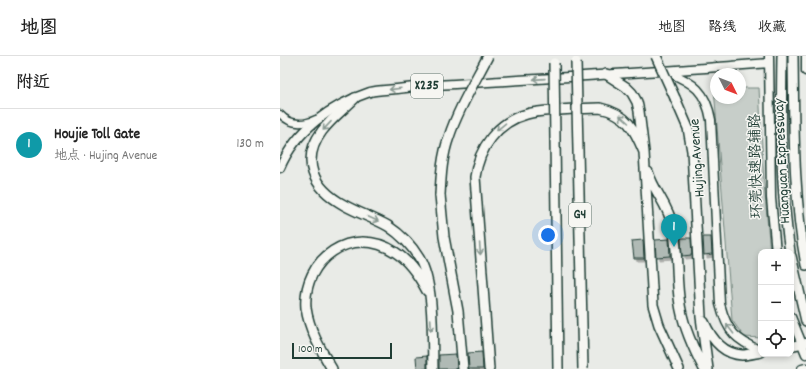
<!DOCTYPE html>
<html lang="zh">
<meta charset="utf-8">
<style>
:root{--surface:#fff;--page:#f6f6f6;--text:#222;--muted:#767676;--line:#e0e0e0;--accent:#0f766e}
body{margin:0;font-family:Dekko,"LXGW WenKai TC",sans-serif;background:var(--page);color:var(--text)}
.controls{position:absolute;right:12px;bottom:12px;display:grid;overflow:hidden;border-radius:8px;box-shadow:0 2px 6px #0003}
.controls button{width:36px;height:36px;display:grid;place-items:center;padding:0;border:0;border-bottom:1px solid var(--line);background:var(--surface);color:var(--text);font:20px sans-serif}
.compass{position:absolute;left:430px;top:12px;width:36px;height:36px;border-radius:50%;background:var(--surface);box-shadow:0 2px 6px #0003;rotate:132deg}
.scale{position:absolute;left:12px;bottom:10px;width:100px;box-sizing:border-box;padding-left:4px;border:2px solid #1f3d34;border-top:0;font-size:11px;line-height:14px;white-space:nowrap;color:#1f3d34;-webkit-text-stroke:3px #f6f6f2;paint-order:stroke}
.you{position:absolute;left:268px;top:179px;width:14px;height:14px;margin:-10px;border:3px solid #fff;border-radius:50%;background:#1a73e8;box-shadow:0 0 0 6px #1a73e833}
.badge{display:grid;place-items:center;width:26px;height:26px;border-radius:50%;background:var(--accent);color:#fff;font-size:13px;font-weight:700}
.pin{position:absolute;translate:-50% -33px;filter:drop-shadow(0 1px 2px #0008)}
.pin::after{content:'';position:absolute;top:21px;width:14px;height:12px;background:inherit;clip-path:polygon(0 0,100% 0,50% 100%)}
.list{margin:0;padding:0;list-style:none}
h2{display:flex;justify-content:space-between;align-items:center;height:52px;margin:0;padding:0 16px;font-size:17px}
h2 small{font-size:13px;font-weight:400;color:var(--muted)}
.list li{display:grid;grid-template-columns:26px 1fr auto;gap:12px;align-items:center;box-sizing:border-box;height:72px;padding:0 16px;border-top:1px solid var(--line)}
.list b{display:block;font-size:15px;white-space:nowrap}
.list p{margin:0;font-size:13px;white-space:nowrap;color:var(--muted)}
.list em{font-size:13px;font-style:normal;color:var(--muted)}
.icon{flex:none;width:22px;height:22px;fill:none;stroke:currentColor;stroke-width:2;stroke-linecap:round;stroke-linejoin:round}
.map{position:relative;flex:none;width:526px;height:313px;overflow:hidden}
header{display:flex;align-items:center;gap:24px;box-sizing:border-box;height:56px;padding:0 20px;background:var(--surface);border-bottom:1px solid var(--line)}
header strong{font-size:19px}
nav{display:flex;gap:22px;margin-inline-start:auto;font-size:14px}
main{display:flex}
aside{flex:1;background:var(--surface)}
.map>svg:first-child{display:block}
</style>
<header>
<strong>地图</strong>
<nav><a>地图</a><a>路线</a><a>收藏</a></nav>
</header>
<main>
<aside>
<h2>附近<small></small></h2>
<ul class="list">
<li><span class="badge" style="background:#0f9aa8">1</span><div><b>Houjie Toll Gate</b><p>地点 · Hujing Avenue</p></div><em>130 m</em></li>
</ul>
</aside>
<div class="map">
<svg width="526" height="313" viewBox="0 0 526 313">
<defs>
<filter id="shadow"><feDropShadow dx="3" dy="3" stdDeviation="0" flood-color="#0004"/></filter>
</defs>
<rect width="100%" height="100%" fill="#e9ebe7"/>
<filter id="ink" filterUnits="userSpaceOnUse"><feTurbulence type="fractalNoise" baseFrequency=".025" numOctaves="2"/><feDisplacementMap in="SourceGraphic" scale="8" xChannelSelector="R" yChannelSelector="G"/><feConvolveMatrix kernelMatrix="1 2 1 2 8 2 1 2 1" color-interpolation-filters="sRGB"/></filter>
<g filter="url(#ink)">
<!-- green -->
<path fill="#c7cec9" stroke="#73867e" d="M434 32H436V42H460V32H479L484 127 490 196H481V282L464 281 452 264Z"/>
<!-- building -->
<path fill="#b0bab5" stroke="#1f3d34" filter="url(#shadow)" d="M423 181H431L432 198 424 199Z
M401 182H411L412 199 402 200Z
M389 183 390 200 376 201 375 184Z
M363 184 364 202H354L352 185Z
M202 296 203 313H189L188 297Z
M176 298 177 313H159V299Z
M147 300V313H137L136 301Z"/>
<g fill="none" stroke-linecap="round" stroke-linejoin="round">
<!-- tertiary casing -->
<g stroke="#1f3d34" stroke-width="9">
<path id="tertiary" d="M0 58C10 69 23 69 36 63"/>
</g>
<!-- primary casing -->
<g stroke="#1f3d34" stroke-width="11">
<path id="primary" d="M489 0 491 142 496 196
M526 0V15
M388 16C414 27 426 35 431 64L440 248C447 276 456 284 481 295
M0 112C16 74 51 49 90 36 98 34 108 34 117 33 147 29 177 28 208 26 302 20 395 15 489 7
M511 261 526 298
M511 290 526 287
M522 313 526 312"/>
</g>
<!-- trunk casing -->
<g stroke="#1f3d34" stroke-width="12">
<path id="trunk" d="M502 0C501 64 500 132 510 196
M513 0C514 70 513 140 526 209
M511 200 526 265"/>
</g>
<!-- motorway casing -->
<g stroke="#1f3d34" stroke-width="12">
<path id="motorway" d="M326 18 346 31 352 37 357 46 359 55 364 96 373 249 379 269 399 313
M75 42C64 53 51 63 42 75 20 105 33 132 64 149 78 157 94 162 108 170 120 178 132 190 139 202 155 229 152 282 153 313
M395 42 408 72 412 95 421 261 428 313
M368 116C374 136 388 148 393 171 399 198 395 227 401 254 405 275 414 294 424 313
M160 139 164 181 178 255 183 313
M424 266C431 282 443 298 462 299 468 299 475 297 481 296
M52 313C41 294 29 274 26 252 22 203 72 168 115 196 129 205 139 220 147 235
M209 313 195 121C199 92 217 66 247 58 257 55 269 55 280 54 294 53 307 52 320 52 347 58 354 72 364 96"/>
</g>
<!-- tertiary -->
<use href="#tertiary" stroke="#f6f6f2" stroke-width="6"/>
<!-- primary -->
<use href="#primary" stroke="#f6f6f2" stroke-width="8"/>
<!-- trunk -->
<use href="#trunk" stroke="#f6f6f2" stroke-width="9"/>
<!-- motorway -->
<use href="#motorway" stroke="#f6f6f2" stroke-width="9"/>
<!-- motorway-bridge casing -->
<g stroke="#1f3d34" stroke-width="12" stroke-linecap="butt">
<path id="motorway-bridge" d="M376 0 395 42
M296 6 303 313
M274 7 278 313
M160 139C161 120 162 100 169 81 178 53 194 27 208 0"/>
</g>
<!-- motorway-bridge -->
<use href="#motorway-bridge" stroke="#f6f6f2" stroke-width="9"/>
</g>
<!-- one-way arrows -->
<defs><path id="oneway-shaft" d="M-6 0H5M1.5-3L5.5 0L1.5 3" fill="none" stroke-width="1.6" stroke-linecap="round" stroke-linejoin="round"/></defs>
<g stroke="#8a9a93">
<use href="#oneway-shaft" transform="translate(259 23) rotate(176)"/>
<use href="#oneway-shaft" transform="translate(115 33) rotate(173)"/>
<use href="#oneway-shaft" transform="translate(344 63) rotate(-138)"/>
<use href="#oneway-shaft" transform="translate(47 70) rotate(133)"/>
<use href="#oneway-shaft" transform="translate(221 71) rotate(140)"/>
<use href="#oneway-shaft" transform="translate(93 163) rotate(24)"/>
<use href="#oneway-shaft" transform="translate(200 193) rotate(86)"/>
<use href="#oneway-shaft" transform="translate(151 269) rotate(87)"/>
<use href="#oneway-shaft" transform="translate(450 273) rotate(-127)"/>
</g>
</g>
<g text-anchor="middle" dominant-baseline="central" stroke-width="3" stroke-linejoin="round" paint-order="stroke">
<!-- shield labels -->
<g fill="#f6f6f2" stroke="#60746d" stroke-width="1">
<rect x="131" y="18" width="32" height="24" rx="3"/>
<rect x="289" y="147" width="22" height="24" rx="3"/>
</g>
<g font-size="14" font-weight="bold" fill="#1f3d34">
<text x="147" y="30">X235</text>
<text x="300" y="159">G4</text>
</g>
<!-- street labels -->
<g font-size="15" fill="#1f3d34" stroke="#f6f6f2">
<text transform="translate(418 102) rotate(-94)">Hujing Avenue</text>
<text transform="translate(503 105) rotate(-93)">Huanguan Expressway</text>
<text transform="translate(477 110) rotate(-91)">环莞快速路辅路</text>
</g>
</g>
</svg>
<div class="controls">
<button>+</button>
<button>−</button>
<button><svg class="icon" aria-label="locate" viewBox="0 0 24 24"><circle cx="12" cy="12" r="6"/><path d="M12 2v4M12 18v4M2 12h4M18 12h4"/></svg></button>
</div>
<svg class="compass" viewBox="-18 -18 36 36"><path d="M0-13l5 13h-10z" fill="#e53935"/><path d="M0 13l5-13h-10z" fill="#767676"/></svg>
<div class="scale">100 m</div>
<div class="you"></div>
<div class="pin badge" style="left:394px;top:191px;background:#0f9aa8">1</div>
</div>
</main>
